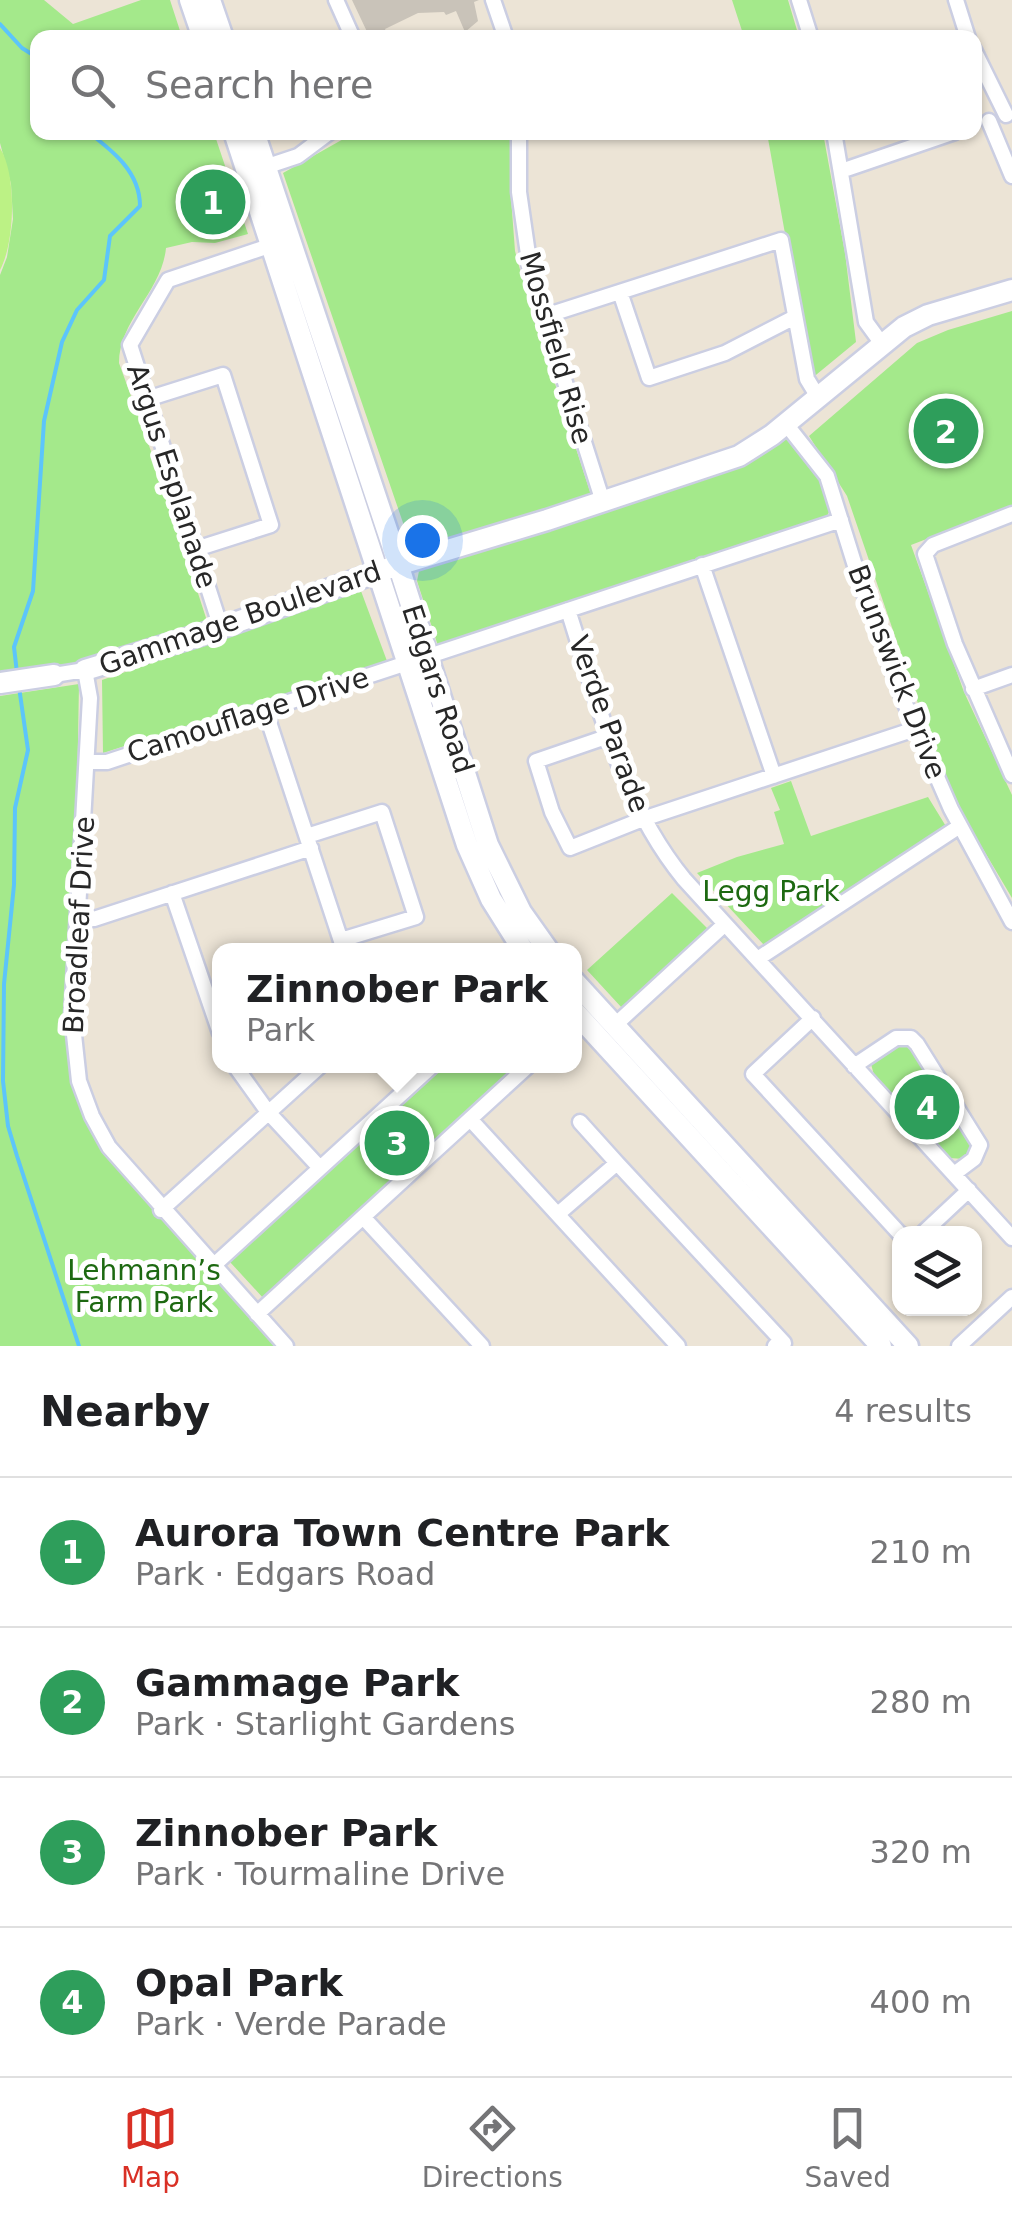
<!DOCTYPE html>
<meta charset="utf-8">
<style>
:root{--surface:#fff;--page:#f2f2f2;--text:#202124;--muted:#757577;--line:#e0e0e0;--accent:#d93025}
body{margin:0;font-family:"DejaVu Sans",sans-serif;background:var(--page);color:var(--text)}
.controls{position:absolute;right:30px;bottom:30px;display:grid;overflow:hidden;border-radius:20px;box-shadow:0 2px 8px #0004}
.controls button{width:90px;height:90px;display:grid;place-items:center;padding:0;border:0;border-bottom:2px solid var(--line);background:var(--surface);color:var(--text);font:50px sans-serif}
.you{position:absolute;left:422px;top:540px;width:35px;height:35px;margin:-25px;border:8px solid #fff;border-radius:50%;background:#1a73e8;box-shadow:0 0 0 15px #1a73e833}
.badge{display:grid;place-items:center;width:65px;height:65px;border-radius:50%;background:var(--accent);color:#fff;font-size:32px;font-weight:700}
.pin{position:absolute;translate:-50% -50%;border:5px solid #fff;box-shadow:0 2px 10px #0006}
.popup{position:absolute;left:212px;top:943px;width:370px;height:130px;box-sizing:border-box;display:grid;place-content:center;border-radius:20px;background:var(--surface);filter:drop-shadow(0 2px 8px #0005);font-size:32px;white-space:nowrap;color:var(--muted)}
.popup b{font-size:38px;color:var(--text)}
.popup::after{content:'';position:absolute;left:50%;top:100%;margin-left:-20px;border:20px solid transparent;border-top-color:var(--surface)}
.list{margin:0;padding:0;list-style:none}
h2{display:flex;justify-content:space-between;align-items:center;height:130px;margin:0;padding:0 40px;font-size:42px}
h2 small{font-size:32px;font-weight:400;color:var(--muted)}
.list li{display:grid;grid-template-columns:65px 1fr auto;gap:30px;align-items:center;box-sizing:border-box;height:150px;padding:0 40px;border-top:2px solid var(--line)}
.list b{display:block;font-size:38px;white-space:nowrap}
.list p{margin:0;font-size:32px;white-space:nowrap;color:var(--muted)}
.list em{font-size:32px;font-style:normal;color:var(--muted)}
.icon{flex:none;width:55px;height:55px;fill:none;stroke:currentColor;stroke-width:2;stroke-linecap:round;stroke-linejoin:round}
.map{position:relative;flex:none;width:1012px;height:1346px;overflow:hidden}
.search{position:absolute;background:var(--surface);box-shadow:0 2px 8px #0004;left:30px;right:30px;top:30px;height:110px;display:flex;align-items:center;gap:25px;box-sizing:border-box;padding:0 35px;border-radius:20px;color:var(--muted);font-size:38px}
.sheet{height:730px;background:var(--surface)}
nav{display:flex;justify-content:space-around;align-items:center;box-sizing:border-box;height:140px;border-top:2px solid var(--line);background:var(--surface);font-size:28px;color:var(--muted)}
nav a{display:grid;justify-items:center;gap:5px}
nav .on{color:var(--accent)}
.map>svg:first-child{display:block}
</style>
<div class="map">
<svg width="1012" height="1346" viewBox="0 0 1012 1346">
<rect width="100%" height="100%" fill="#ece4d6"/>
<!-- green -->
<path fill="#a4e98b" d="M0 0H44L73 24 141 0H170L182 37 38 38V132L214 133 248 234 215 243 192 242 166 248C162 291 119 320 119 363L160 476 207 621 73 665 0 676V275L7 257 13 219 11 184 0 143Z
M732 0H788L799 37H744Z
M354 133H511V198L515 251 529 303 591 495 412 549 283 173Z
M767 133H823L845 253 856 342 811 379Z
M1012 311V506L911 545 964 692 1012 795V898L967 822 935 753 847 496 809 436 917 343 948 330Z
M779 439 790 440 821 480 830 510 825 520 438 646 417 581 419 571 718 474 742 464Z
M361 591 387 661 103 753 102 680Z
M79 684 75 905 67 1009 70 1067 78 1098 110 1160 281 1346H0V696Z
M791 781 811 836 928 797 947 828 765 946 697 873 737 857 784 844 774 812 780 810 771 788Z
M672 893 708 929 622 1008 587 970Z
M898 1043H908L975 1149 964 1159 949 1158 874 1075 871 1064Z
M443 1066H519L264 1299 230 1262Z"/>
<!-- pitch -->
<path fill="#bcf285" d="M0 148C17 175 15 242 0 270Z"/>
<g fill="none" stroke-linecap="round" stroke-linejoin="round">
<!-- stream -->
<path stroke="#5cc5fb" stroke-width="4" d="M0 24 22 48 38 58
M17 673 14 647 33 591 44 421 62 342 77 310 104 280 110 236 140 206C140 172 113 151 88 132
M19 687 28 750 15 808 14 885 4 984 3 1081 8 1126 17 1156 79 1346"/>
</g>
<!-- building -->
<path fill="#c9c3b9" d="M352 0H479L474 2 478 21 465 32 456 11 446 15 444 12 418 13 385 29 389 38H370Z"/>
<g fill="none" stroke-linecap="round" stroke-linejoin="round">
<!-- street casing -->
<g stroke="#cbcee2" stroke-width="19">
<path id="street" d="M336 0 353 38
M493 0 506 38
M799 0 811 38
M956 0 968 38
M974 50 1006 115
M989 121 1012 176
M519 132V192L531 275 603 502
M834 132 866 322 882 344
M265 167 298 156 330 132
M841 171 955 132
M620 292 649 378 725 353 795 317
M542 317 781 240 807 379 818 397
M147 399 223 375 271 525 196 549
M786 424 827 476 861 585 903 699 951 809 1012 922
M1012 514 933 545 925 554 955 644 1012 775
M702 565 774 776
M568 610C598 703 621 802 684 879L1012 1238
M221 628 130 345 168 280 278 243
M426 657 841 520
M54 675 85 670 90 698 72 1016 79 1081 92 1116 109 1147 286 1346
M973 689 1012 675
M265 710 344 950
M609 736 536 761 552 812 570 848 643 819 915 729
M87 762H107L407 663
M307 836 382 812 416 917 341 940
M172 893 220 1033
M78 920 94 919 311 848
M759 958 960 826
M813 1018 753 1074 900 1234
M615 1025 725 924
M235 1066 268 1112 320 1168
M854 1066 896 1038H911L917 1044 980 1145 974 1159 954 1174
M470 1119 678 1346
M580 1122 617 1163
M161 1210 320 1066
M558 1214 617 1163 784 1343 775 1346
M363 1217 482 1346
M922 1234 969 1190
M213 1266 432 1066
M257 1314 528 1066
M959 1346 1012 1297"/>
</g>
<!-- secondary casing -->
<g stroke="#cbcee2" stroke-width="25">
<path id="secondary" d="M190 0 203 38
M210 0 223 38
M234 132 467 845 491 899 523 950
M254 132 391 542 488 845 521 912 548 950
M85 670 203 634 398 565 547 520 739 456 772 435 904 327 928 315 1012 290
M0 683 54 675
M574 981 908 1346
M574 1011 881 1346"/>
</g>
<!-- street -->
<use href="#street" stroke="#fff" stroke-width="14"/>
<!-- secondary -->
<use href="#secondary" stroke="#fff" stroke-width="20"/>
</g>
<g text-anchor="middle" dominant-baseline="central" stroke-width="10" stroke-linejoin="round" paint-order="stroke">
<!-- street labels -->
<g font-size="28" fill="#272727" stroke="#fff">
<text transform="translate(556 348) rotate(74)">Mossfield Rise</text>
<text transform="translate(172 476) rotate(72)">Argus Esplanade</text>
<text transform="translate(240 618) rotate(-19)">Gammage Boulevard</text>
<text transform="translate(897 672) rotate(69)">Brunswick Drive</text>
<text transform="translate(438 689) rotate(72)">Edgars Road</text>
<text transform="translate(248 715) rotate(-18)">Camouflage Drive</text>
<text transform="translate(609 724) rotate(70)">Verde Parade</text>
<text transform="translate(79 925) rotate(-87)">Broadleaf Drive</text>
</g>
<!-- park labels -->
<g font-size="28" fill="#1d6911" stroke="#fff">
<text x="771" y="891">Legg Park</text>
<text x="144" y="1270">Lehmann’s<tspan x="144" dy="32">Farm Park</tspan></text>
</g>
</g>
</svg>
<div class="controls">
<button><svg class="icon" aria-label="layers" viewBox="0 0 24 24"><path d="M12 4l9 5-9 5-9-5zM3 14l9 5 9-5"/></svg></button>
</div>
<div class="you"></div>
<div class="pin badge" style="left:213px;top:202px;background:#2e9e5b">1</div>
<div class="pin badge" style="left:946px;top:431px;background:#2e9e5b">2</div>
<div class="pin badge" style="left:397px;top:1143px;background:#2e9e5b">3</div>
<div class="popup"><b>Zinnober Park</b>Park</div>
<div class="pin badge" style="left:927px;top:1107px;background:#2e9e5b">4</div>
<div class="search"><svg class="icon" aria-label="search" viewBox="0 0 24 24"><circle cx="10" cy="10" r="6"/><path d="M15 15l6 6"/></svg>Search here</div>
</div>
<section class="sheet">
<h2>Nearby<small>4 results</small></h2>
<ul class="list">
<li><span class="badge" style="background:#2e9e5b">1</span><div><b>Aurora Town Centre Park</b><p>Park · Edgars Road</p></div><em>210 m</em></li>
<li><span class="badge" style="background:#2e9e5b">2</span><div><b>Gammage Park</b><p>Park · Starlight Gardens</p></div><em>280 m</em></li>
<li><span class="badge" style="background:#2e9e5b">3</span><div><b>Zinnober Park</b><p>Park · Tourmaline Drive</p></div><em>320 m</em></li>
<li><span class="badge" style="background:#2e9e5b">4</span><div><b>Opal Park</b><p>Park · Verde Parade</p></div><em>400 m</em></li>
</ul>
</section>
<nav>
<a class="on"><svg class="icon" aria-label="map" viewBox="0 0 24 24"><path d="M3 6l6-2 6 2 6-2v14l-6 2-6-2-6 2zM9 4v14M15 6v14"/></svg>Map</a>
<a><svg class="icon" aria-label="directions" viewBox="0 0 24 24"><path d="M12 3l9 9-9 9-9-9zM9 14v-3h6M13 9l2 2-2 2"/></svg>Directions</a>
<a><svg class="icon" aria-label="saved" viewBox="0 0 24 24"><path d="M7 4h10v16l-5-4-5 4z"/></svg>Saved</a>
</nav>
